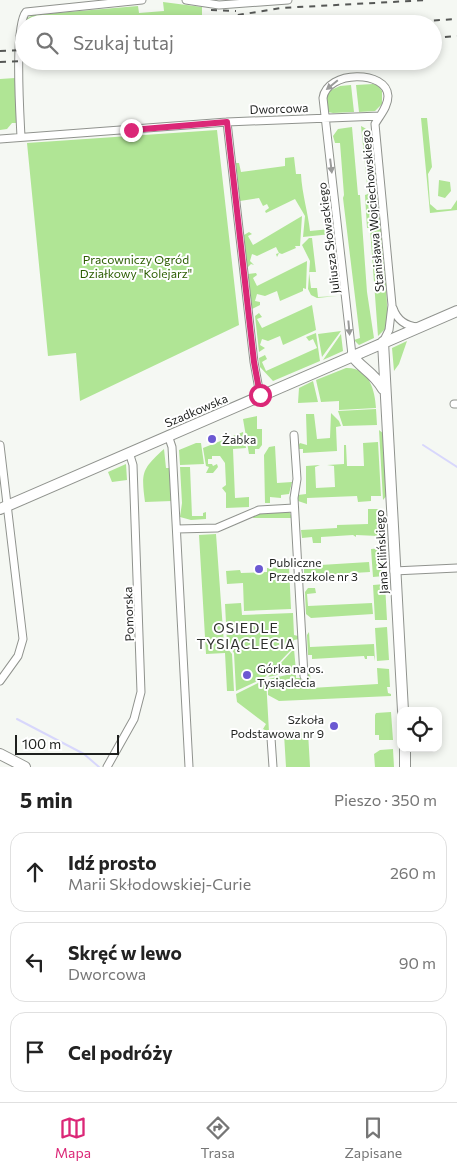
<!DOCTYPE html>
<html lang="pl">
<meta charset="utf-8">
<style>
:root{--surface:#fff;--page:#f6f6f6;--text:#222;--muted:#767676;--line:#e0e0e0;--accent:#db2777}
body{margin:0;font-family:Commissioner,sans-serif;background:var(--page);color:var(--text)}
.controls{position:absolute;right:15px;bottom:15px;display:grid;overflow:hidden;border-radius:10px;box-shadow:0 2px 8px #0003}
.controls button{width:45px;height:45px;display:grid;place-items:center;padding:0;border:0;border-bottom:1px solid var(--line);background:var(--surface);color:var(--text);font:25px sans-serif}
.scale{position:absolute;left:15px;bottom:12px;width:104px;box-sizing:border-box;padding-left:5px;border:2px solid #1e201e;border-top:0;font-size:14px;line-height:18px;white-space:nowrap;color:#1e201e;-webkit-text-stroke:4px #fff;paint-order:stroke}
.stop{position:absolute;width:15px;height:15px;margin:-11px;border:4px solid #db2777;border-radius:50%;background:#fff}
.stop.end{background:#db2777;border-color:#fff;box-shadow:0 1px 5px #0008}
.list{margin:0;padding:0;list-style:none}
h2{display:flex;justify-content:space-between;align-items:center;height:65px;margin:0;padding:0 20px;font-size:21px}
h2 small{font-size:16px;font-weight:400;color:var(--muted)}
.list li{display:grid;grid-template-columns:32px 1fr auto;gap:15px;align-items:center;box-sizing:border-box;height:80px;margin:0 10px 10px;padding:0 10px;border:1px solid var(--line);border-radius:15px}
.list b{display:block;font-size:19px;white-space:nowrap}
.list p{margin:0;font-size:16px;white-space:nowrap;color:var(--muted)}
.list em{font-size:16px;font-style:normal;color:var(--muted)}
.icon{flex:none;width:28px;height:28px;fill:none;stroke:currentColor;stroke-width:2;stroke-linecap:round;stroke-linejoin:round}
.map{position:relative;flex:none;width:457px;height:767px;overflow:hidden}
.search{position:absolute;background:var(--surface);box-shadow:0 2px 8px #0003;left:15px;right:15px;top:15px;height:55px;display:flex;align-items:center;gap:12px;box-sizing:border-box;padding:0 18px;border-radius:28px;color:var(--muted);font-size:19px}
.sheet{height:335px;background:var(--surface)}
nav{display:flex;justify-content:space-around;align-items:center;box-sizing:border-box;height:70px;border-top:1px solid var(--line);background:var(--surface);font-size:14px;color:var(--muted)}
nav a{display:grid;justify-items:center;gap:2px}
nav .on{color:var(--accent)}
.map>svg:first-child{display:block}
</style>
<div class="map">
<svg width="457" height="767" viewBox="0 0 457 767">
<rect width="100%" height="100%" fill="#f5f8f3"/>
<!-- green -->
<path fill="#b0e595" d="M163 2 202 7V16L101 24H25L26 19 33 15 138 6 139 13 164 11Z
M15 78 17 123H12L7 129 0 130V79Z
M373 84 377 85 382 91V104L375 111 359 112 356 85Z
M351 85 354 112 333 113 328 112 326 98 329 91 340 86Z
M421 118H427L432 167 428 174 430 204 437 210 451 209 457 200V210L430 213Z
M361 126 370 131 374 137 386 284 388 326 378 336 370 228H367L365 195 368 194Z
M352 127 358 195H360L367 292 374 338 359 345 354 340 360 338 343 198 344 195 340 143H335L333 136 338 129Z
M217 130 239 325 80 401 76 353 48 356 27 143Z
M294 157 296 174H301C302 194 308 212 310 231L330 229 331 234 303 237 305 216 295 199 266 213 265 211 269 208 267 204 263 206 259 198 240 201 236 163H239L241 172 285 166V158Z
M439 180 450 182 451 191 445 198 438 196Z
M302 216 300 246H295L296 248 282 254 279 253 277 257 276 254 279 253 276 247 257 256 252 254 250 261 254 265 251 264 247 268 244 235 249 232 252 234 248 236 253 245Z
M309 238H312L316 272H309L311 288H317L318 297 337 296 317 298 311 295 308 289 310 261 302 245Z
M307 261 306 289 303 288V291L280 301 277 291 265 296 257 294 255 301 260 302V305L252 309 248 274 256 273 257 275 253 278 257 286Z
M312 305 316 330 283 345 280 336 268 341 262 339 260 345 265 348 259 352 255 316 259 313 262 317 257 319 262 328Z
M341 331 322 357 318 334Z
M316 333 320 361 273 381 260 367 259 358 265 355 267 359 262 362 266 371 317 348 313 339 309 341 306 337Z
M341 334 343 351 323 360Z
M407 341 399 364 394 371 392 348Z
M346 368C369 367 375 390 376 408L339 410V401L321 402 316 380Z
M313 381 318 402 298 403 299 388Z
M376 409 377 425 343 426 338 411Z
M331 413 339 421 341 426 336 427 337 451 303 453V449H299L298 446 300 443 307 445 306 414H314L317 439 330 438Z
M257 416V429H262V445L259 449H255V454H249L243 419Z
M379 430 384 434 387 495 383 500Z
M243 432 246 448 233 449 235 498 249 497V507L226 508V493L222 488 226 485 225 463 220 456H212V459H208V464H212L213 466 217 464 218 467 213 473H206L209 467 206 466 203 448Z
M378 442 381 496H371V501L358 502 357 496 307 498V504L298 501V495L306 494V466L320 465 315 467 316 488 335 487 334 466 327 465 344 464V445H346L347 466H364L363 443Z
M196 443H201L204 464 180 465 179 450Z
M275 446 277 483 292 482 289 494 281 495V498L270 497V503H265L264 455 269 447Z
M164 449 166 468H170L172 501 145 502C141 472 142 469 164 449Z
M126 464 127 480 112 482 108 472Z
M180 467H190L192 516H203V513L206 512V519L191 520 180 517 182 503Z
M368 509H381L382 541H379L378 536 356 535V537L353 535 321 537V543H313L312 537 302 538 301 530 337 528V525L368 524Z
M267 511H289L292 518H253L254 515Z
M216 534 224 644 232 654 234 691H227L225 653 206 654 199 535Z
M382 548 384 576 373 577 371 549Z
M369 562 370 572 304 576V566Z
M289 567 291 609 244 611 243 583 227 584 226 571 240 570 241 573 267 572V568Z
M385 584 387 620H375L373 585Z
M308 588H315L316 593 307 594 308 606 372 603 373 614 311 618 306 614 305 592Z
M241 603 242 615 293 613 294 635 298 636 299 639 294 640V647L264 678 236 691 234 653 227 643 225 604Z
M387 627 389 660 377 661 375 628Z
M309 632 310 647 374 644 375 661 374 656H367V659H365L364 656 312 659V655H308L307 635Z
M294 649 296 671 268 677 291 652Z
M377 668 389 669 390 687H387L388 693 391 694V696L279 701 268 695V679L296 673V678H301L302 684H307V673H310L311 688 378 684Z
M266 679 269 732 263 729 266 724 237 702 236 694Z
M391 712 393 740H379V735H375V715L376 713Z
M308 732 310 767H286L284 734Z
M393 749 394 767H375L374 754 380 750Z"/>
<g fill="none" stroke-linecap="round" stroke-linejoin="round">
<!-- stream -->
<path stroke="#d8d7fc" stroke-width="2" d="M423 445 457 467
M17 719 84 754 99 767"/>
<!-- street casing -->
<g stroke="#90938e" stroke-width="9">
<path id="street" d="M186 0 219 5 288 0
M227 122 254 362 260 395
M21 137C20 115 14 26 26 12L142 0
M0 139 227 122 380 116
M393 308C397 320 405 326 418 327
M352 355 323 98C327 70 387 70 388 96 388 107 380 115 375 124L392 305 389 330 383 342
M454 404H457
M168 435 172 447 189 767
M294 435 297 479 294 498 304 676
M0 445 23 639 18 656 0 681
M177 529 217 528 259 510 294 508
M394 571 457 568
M271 738 273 767
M107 767 134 719 141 692 133 465 129 452"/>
</g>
<!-- secondary casing -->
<g stroke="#90938e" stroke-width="12">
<path id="secondary" d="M383 342 403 711
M352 355C359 367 374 372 383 389
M0 509 457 311
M405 748V767
M0 754 25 767"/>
</g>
<!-- street -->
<use href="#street" stroke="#fff" stroke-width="7"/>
<!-- secondary -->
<use href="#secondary" stroke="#fff" stroke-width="10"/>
<!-- rail -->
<path stroke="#565856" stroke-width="2" stroke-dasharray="6 6" stroke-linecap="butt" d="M211 10 236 11
M226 17 281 8 428 0
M184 24 191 23
M374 24 457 19
M433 38 457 36
M0 51 24 50
M0 62 24 61"/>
</g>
<!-- one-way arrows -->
<defs><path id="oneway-solid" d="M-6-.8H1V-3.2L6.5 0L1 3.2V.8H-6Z" transform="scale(1.25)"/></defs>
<g fill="#9a9b9a">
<use href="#oneway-solid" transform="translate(332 85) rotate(141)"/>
<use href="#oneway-solid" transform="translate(331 166) rotate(83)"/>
<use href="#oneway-solid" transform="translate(349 328) rotate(85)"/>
</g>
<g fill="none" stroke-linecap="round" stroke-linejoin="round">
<!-- route -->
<path stroke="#db2777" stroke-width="6" d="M131 130 227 122 254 362 260 395"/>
</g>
<!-- markers -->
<g fill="#6c59d2" stroke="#fff" stroke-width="2">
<circle cx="212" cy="439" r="5"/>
<circle cx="259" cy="569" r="5"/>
<circle cx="247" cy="675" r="5"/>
<circle cx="334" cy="726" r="5"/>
</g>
<g text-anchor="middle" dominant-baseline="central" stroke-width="4" stroke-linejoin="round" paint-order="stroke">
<!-- street labels -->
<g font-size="12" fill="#1e201e" stroke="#fff">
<text transform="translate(279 108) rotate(-2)">Dworcowa</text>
<text transform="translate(372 211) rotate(-95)">Stanisława Wojciechowskiego</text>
<text transform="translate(328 238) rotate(-97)">Juliusza Słowackiego</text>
<text transform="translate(196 410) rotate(-23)">Szadkowska</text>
<text transform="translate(381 552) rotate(-93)">Jana Kilińskiego</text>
<text transform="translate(128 614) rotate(-92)">Pomorska</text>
</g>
<!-- park labels -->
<g font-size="12" fill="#2b5d00" stroke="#fff">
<text x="136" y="259">Pracowniczy Ogród<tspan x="136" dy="14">Działkowy "Kolejarz"</tspan></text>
</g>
<!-- poi labels -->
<g font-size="12" fill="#1e201e" stroke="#fff" text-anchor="start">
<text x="222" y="439">Żabka</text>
<text x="269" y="562">Publiczne<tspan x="269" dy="14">Przedszkole nr 3</tspan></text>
<text x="257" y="668">Górka na os.<tspan x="257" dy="14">Tysiąclecia</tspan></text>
<text x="324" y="719" text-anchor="end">Szkoła<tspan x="324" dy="14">Podstawowa nr 9</tspan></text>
</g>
<!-- neighbourhood labels -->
<g font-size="14" letter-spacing="1" fill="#2d2f2b" stroke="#fff">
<text x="246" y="627">OSIEDLE<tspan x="246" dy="16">TYSIĄCLECIA</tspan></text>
</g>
</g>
</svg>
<div class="controls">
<button><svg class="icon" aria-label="locate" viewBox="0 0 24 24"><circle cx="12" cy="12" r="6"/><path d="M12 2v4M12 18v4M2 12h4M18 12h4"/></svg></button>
</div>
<div class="scale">100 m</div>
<div class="stop" style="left:260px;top:395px"></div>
<div class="stop end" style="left:131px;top:130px"></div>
<div class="search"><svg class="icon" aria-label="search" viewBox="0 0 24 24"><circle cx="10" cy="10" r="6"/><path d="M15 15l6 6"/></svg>Szukaj tutaj</div>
</div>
<section class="sheet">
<h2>5 min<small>Pieszo · 350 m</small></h2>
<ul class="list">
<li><svg class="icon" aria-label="ahead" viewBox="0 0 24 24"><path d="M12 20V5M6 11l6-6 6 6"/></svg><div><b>Idź prosto</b><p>Marii Skłodowskiej-Curie</p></div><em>260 m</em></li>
<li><svg class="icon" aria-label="left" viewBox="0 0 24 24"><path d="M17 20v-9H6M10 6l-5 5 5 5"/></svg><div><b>Skręć w lewo</b><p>Dworcowa</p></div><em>90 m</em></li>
<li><svg class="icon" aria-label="arrive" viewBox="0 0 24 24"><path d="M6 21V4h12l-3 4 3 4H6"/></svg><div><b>Cel podróży</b></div></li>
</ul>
</section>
<nav>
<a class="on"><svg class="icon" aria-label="map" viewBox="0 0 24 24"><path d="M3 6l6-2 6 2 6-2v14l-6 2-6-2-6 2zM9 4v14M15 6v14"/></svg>Mapa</a>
<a><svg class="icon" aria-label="directions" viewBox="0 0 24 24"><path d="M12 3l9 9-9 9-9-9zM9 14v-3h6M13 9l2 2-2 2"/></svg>Trasa</a>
<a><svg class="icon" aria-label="saved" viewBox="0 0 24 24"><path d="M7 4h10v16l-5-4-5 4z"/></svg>Zapisane</a>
</nav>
